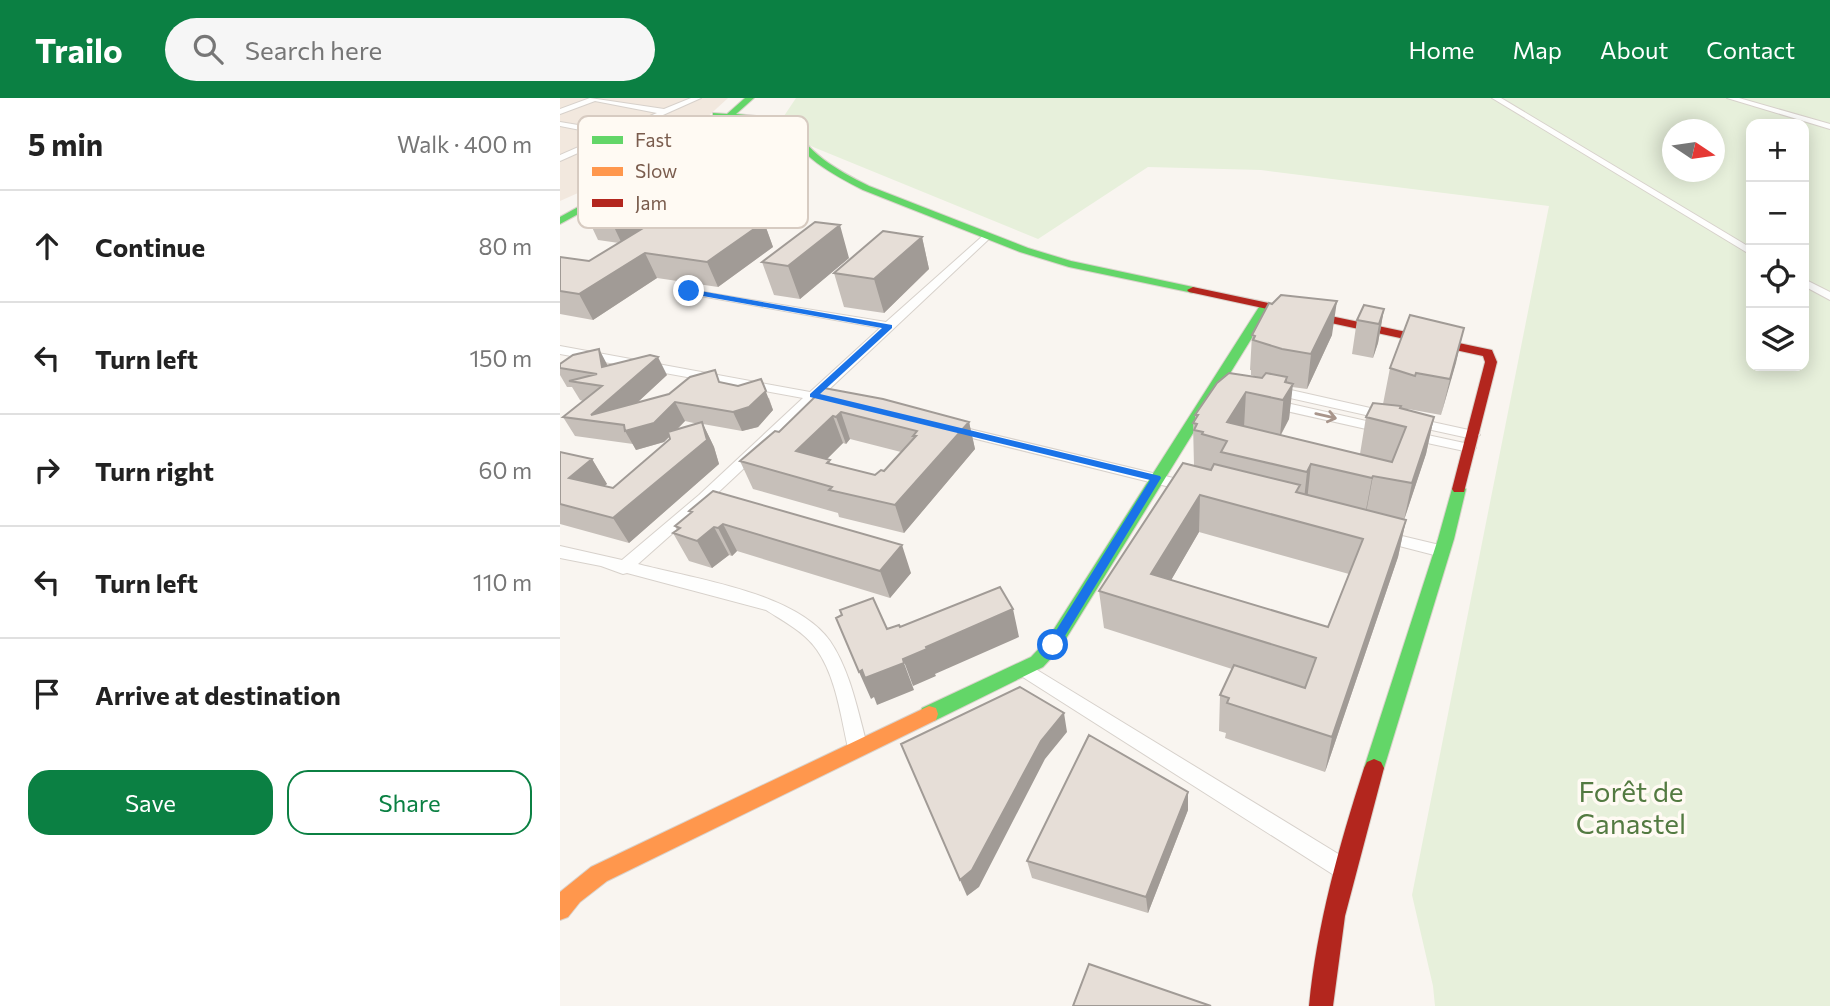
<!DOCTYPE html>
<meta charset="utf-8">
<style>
:root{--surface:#fff;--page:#f6f6f6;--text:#222;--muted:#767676;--line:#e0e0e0;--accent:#0b8043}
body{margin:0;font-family:Commissioner,sans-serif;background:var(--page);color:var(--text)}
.controls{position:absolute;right:21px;top:21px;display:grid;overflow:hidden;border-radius:14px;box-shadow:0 4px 18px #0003}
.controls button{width:63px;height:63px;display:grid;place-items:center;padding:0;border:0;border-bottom:2px solid var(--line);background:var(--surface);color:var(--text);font:35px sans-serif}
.compass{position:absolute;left:1102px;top:21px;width:63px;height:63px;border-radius:50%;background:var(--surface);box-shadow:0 4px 18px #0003;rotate:103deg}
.stop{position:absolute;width:21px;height:21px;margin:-16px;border:5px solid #1a73e8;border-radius:50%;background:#fff}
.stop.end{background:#1a73e8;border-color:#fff;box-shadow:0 2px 7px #0008}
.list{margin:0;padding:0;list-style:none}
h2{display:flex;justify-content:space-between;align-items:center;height:91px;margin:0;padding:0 28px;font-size:30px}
h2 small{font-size:23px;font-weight:400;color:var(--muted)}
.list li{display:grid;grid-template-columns:46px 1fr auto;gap:21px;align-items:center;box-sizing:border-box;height:112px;padding:0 28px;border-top:2px solid var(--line)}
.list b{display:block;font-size:26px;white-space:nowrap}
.list em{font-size:23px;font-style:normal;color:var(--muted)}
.actions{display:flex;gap:14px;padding:21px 28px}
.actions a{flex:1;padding:16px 0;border:2px solid var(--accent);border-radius:21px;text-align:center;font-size:24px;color:var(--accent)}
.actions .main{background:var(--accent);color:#fff}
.icon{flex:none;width:38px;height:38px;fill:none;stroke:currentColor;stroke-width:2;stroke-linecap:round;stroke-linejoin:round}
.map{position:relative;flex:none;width:1270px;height:908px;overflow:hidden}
header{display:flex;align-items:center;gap:42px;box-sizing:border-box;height:98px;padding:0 35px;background:var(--accent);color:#fff}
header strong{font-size:33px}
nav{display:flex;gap:38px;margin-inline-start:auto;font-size:24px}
.search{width:490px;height:63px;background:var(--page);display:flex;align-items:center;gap:18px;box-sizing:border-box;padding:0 24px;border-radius:38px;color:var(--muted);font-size:26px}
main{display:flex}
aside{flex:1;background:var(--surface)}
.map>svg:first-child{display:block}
</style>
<header>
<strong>Trailo</strong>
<div class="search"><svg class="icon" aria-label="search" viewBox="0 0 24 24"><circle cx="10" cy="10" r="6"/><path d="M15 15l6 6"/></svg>Search here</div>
<nav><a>Home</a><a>Map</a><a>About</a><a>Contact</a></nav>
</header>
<main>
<aside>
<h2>5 min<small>Walk · 400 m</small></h2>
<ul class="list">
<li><svg class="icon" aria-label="ahead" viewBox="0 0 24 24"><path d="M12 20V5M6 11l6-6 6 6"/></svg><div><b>Continue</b></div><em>80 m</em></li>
<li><svg class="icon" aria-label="left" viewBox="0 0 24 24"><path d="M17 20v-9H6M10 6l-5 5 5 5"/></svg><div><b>Turn left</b></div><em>150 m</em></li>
<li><svg class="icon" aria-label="right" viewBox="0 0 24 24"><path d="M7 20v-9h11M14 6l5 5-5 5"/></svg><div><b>Turn right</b></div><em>60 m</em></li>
<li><svg class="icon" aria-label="left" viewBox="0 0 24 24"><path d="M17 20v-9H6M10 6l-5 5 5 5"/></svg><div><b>Turn left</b></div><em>110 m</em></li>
<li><svg class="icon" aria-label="arrive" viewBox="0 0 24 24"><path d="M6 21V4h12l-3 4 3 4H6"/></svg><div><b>Arrive at destination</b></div></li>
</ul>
<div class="actions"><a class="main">Save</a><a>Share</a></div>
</aside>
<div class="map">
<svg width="1270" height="908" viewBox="0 0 1270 908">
<rect width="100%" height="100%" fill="#f9f5f0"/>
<!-- residential -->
<path fill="#f2e8de" d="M0 0H168L133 32 54 79 0 103Z"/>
<!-- green -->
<path fill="#e7f0db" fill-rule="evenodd" d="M236 0H1270V908H875L873 888 852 797 989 108 701 72 588 69 478 141 214 33ZM1191 26H1244V268H1191ZM1112 32H1154V74H1112Z"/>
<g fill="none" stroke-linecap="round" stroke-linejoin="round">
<!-- street casing -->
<g stroke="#d7d1cb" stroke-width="2">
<path id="street" d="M30 0 104 11 131 0H141L0 63V57L46 37 0 28V24L54 33 97 15 35 3 0 16V11Z
M932 0H941L1191 150V157Z
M1167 0H1179L1270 26V31Z
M426 135 431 138 430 140 263 297 281 300V306L256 303 149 403 78 466C134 481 235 494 270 543 291 574 298 615 308 650L305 656 298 658 291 656 288 650C281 619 276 579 257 552 245 534 223 523 206 512L67 475 63 476 41 468 0 460V448L62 462 139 397 243 300 0 256V248L250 294 320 230 129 196 123 193 125 191 326 224Z
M1244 181 1270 194V202L1244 188Z
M713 288 828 314 835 318 828 322 708 295V289Z
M709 301 824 327 831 331 824 335 704 308V302Z
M854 320 918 334 920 337 913 341 849 327V321Z
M393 327 630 384 637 389 630 394 388 334 386 331 388 328Z
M849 333 909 346 916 350 909 354 844 340 842 337 844 334Z
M821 433 888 449 890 453 882 459 816 442 813 438Z
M464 564 793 765 796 772 793 779 785 782 777 779 458 576 455 571 458 566Z"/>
</g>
<!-- fast casing -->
<g stroke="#d9d2cb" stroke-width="2">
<path id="fast" d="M185 0H194L176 16 229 21C247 55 275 71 309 88L468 150 511 163 633 189 639 192 633 195 509 169 460 154 303 92C272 76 238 58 223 25L171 21 102 70 0 126V119L96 66 162 20 153 19V15L167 16Z
M705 206 711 209 499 552 483 569 376 622 369 624 362 622 360 616 362 610 471 559 487 542 699 209Z
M899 386 906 391 894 441 824 670 821 676 814 679 807 676 804 670 878 441 892 391Z"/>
</g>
<!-- slow casing -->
<g stroke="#d9d2cb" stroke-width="2">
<path id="slow" d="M369 608 376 610 378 616 376 622 47 783 20 804 8 819 0 822V794L31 769Z"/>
</g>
<!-- jam casing -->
<g stroke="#d9d2cb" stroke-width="2">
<path id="jam" d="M633 189 932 252 937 264 904 394H894L892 391 925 264 923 258 629 194 627 192Z
M814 661 821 664 824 670 785 818 773 908H749C757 826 779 748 804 670L807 664Z"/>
</g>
<!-- street -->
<use href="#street" fill="#fefefd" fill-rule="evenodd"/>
<!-- fast -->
<use href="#fast" fill="#63d668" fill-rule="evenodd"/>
<!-- slow -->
<use href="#slow" fill="#ff974d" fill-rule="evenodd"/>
<!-- jam -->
<use href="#jam" fill="#b3261e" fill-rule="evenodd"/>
</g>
<!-- wall -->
<path fill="#c6bfb9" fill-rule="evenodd" d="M95 105 102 119 174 125 204 124 213 149 158 189 97 180 33 222 0 216V159L29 163 59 145 38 142 30 125Z
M362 139 369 171 324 215 284 209 274 175Z
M289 160 240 201 214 197 202 164Z
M824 211 818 245 813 260 792 256 797 222Z
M904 230 881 317 848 311V312L874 319 866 356 844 422H846L838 459 765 674 665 640 666 635 659 633 660 597 672 571 544 530 539 493 634 368 633 325 635 323V317L697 279 691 277V272H690L692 237H772L747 291 732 289 729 321 721 337 800 356 806 319 823 306 830 270ZM639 434 789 476 768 529 611 482Z
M0 266 48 268 107 277 78 304 161 284 209 300 213 312 198 329 182 333 143 326 154 349 159 366 69 445 0 426V354L32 361 47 386 44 388 53 390 110 341 109 339 104 344 76 352 73 346 15 338 3 319 23 303 20 302 12 289H7L0 277ZM125 323 138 326 117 332Z
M264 290 409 324 415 351 344 435 279 419 278 415 193 391 180 363 219 334ZM290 341 341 354 324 373 315 377 271 366 267 361 283 345 286 346Z
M129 413 351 475 330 500 177 453 172 458 169 457 152 470 129 463 113 435 117 432 115 428 130 415Z
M628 694V712L588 815 472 780 467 763Z"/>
<!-- shaded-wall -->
<path fill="#a19b96" d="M95 105 102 121 62 146 54 129Z
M204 124 213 149 158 189 147 164Z
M280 127 289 160 240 201 228 168Z
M362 139 369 171 324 215 314 181Z
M85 155 97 180 33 222 19 196Z
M777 203 772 237 747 291 751 256Z
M824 211 818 245 813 260 819 226Z
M904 230 896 265 881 317 890 281Z
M39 251 49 270 42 269Z
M98 259 107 277 54 326 31 317Z
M727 279 726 298 733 286 729 321 720 338 725 284Z
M201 281 213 312 198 329 182 333 173 314Z
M686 294 684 329 667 324Z
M115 304 125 323 104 344 76 352 65 333Z
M281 314 290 341 286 346 276 319Z
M273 318 283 345 247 381 236 353Z
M874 319 866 356 844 422 852 385Z
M142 324 154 349 159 366 69 445 53 420Z
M409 324 415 351 344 435 335 407Z
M32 361 47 386 25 404 9 380Z
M751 366 747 403 743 410 747 374Z
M813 378 806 415 805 417 812 380Z
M640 397 639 434 595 510 591 476Z
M846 422 838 459 765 674 772 639Z
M163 426 177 453 172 458 158 430Z
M154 429 169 457 152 470 137 443Z
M342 447 351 475 330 500 320 473Z
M453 511 459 539 375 576 376 578 353 588 343 561 366 549Z
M344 565 354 592 317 607 314 599 311 601 299 574 302 572Z
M504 615 507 634 485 661 419 789 407 798 400 782 481 643Z
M628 694V712L588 815 586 799Z"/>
<!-- building -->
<path fill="#e6ded7" stroke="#a19b96" stroke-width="2" fill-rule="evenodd" d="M108 115 174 125 180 121 204 124 147 164 85 155 19 196 0 193V159L29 163Z
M255 124 280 127 228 168 202 164Z
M323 133 362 139 314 181 274 175Z
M721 197 777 203 751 256 722 251 693 242 695 238 692 237 709 205 712 206Z
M804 207 824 211 819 226 797 222Z
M850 217 904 230 890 281 856 275 855 278 830 270Z
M39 251 42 269 90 257 98 259 31 317 109 296 130 279 155 272 159 284 178 288 201 281 206 293 189 309 173 314 115 304 94 325 65 333 64 327 3 319 42 288 9 283 37 276 0 270V266L13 257Z
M669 275 702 280 706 275 727 279 725 284 733 286 723 302 686 294 667 324 832 364 846 329 806 319 813 305 841 308 840 310 874 319 852 385 813 378 812 380 751 366 747 374 661 354 667 343 642 336 643 334 634 332 637 326 633 325 638 317H635L657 285Z
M264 290 323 301 409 324 335 407 269 392 272 389 180 363 215 333 219 334ZM281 314 357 333 353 338H356L324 373 321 372 315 377 267 365 270 362 236 353 273 318 276 319Z
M142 324 147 342 53 420 0 406V354L32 361 9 380 53 390 110 341 108 334Z
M623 365 651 372 654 366 740 387 736 394 846 422 772 639 667 605 669 600 660 597 674 567 745 590 756 560 539 493ZM640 397 803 441 768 529 591 476Z
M153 393 342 447 320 473 163 426 158 430 154 429 137 443 113 435 120 430 115 428 132 414 129 413Z
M440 489 453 511 366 549 367 551 343 561 344 565 305 580 302 572 299 574 276 520 282 517 280 512 313 500 327 531 339 527 340 529Z
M460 589 504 615 481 643 412 772 400 782 341 646Z
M529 637 628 694 586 799 467 763Z
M529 866 651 908H513Z"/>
<!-- one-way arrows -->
<defs><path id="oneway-shaft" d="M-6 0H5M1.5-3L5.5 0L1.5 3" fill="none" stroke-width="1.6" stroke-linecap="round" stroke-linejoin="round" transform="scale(1.75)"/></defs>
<use stroke="#a8958b" href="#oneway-shaft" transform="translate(766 318) rotate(13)"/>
<!-- route -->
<path fill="#1a73e8" d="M129 191 332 227V230L260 296 600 378 601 380 497 551H488L487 547 590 382 250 299V296L322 230 126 195Z"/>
<g text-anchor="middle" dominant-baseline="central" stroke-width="7" stroke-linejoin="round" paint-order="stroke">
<!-- near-park labels -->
<g font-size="28" fill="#537a41" stroke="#fffaf3">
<text x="1071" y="693">Forêt de<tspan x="1071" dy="32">Canastel</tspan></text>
</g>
</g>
<!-- legend -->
<rect x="18" y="18" width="230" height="112" rx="10" fill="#fffaf3" stroke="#d7cbc1" stroke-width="2"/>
<rect x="32" y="38" width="31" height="8" fill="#63d668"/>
<rect x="32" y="69" width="31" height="9" fill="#ff974d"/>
<rect x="32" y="101" width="31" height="8" fill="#b3261e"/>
<g font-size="19" fill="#7a5c4d">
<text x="75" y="49">Fast</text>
<text x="75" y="80">Slow</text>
<text x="75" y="112">Jam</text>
</g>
</svg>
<div class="controls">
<button>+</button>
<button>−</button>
<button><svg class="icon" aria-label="locate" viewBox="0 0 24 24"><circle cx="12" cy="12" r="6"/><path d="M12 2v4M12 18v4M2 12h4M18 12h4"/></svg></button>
<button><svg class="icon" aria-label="layers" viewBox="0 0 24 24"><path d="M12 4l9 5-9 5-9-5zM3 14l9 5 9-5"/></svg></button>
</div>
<svg class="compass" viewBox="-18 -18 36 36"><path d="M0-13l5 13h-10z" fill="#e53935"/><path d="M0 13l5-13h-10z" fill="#767676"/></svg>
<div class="stop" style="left:493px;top:547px"></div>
<div class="stop end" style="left:129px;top:193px"></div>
</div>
</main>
